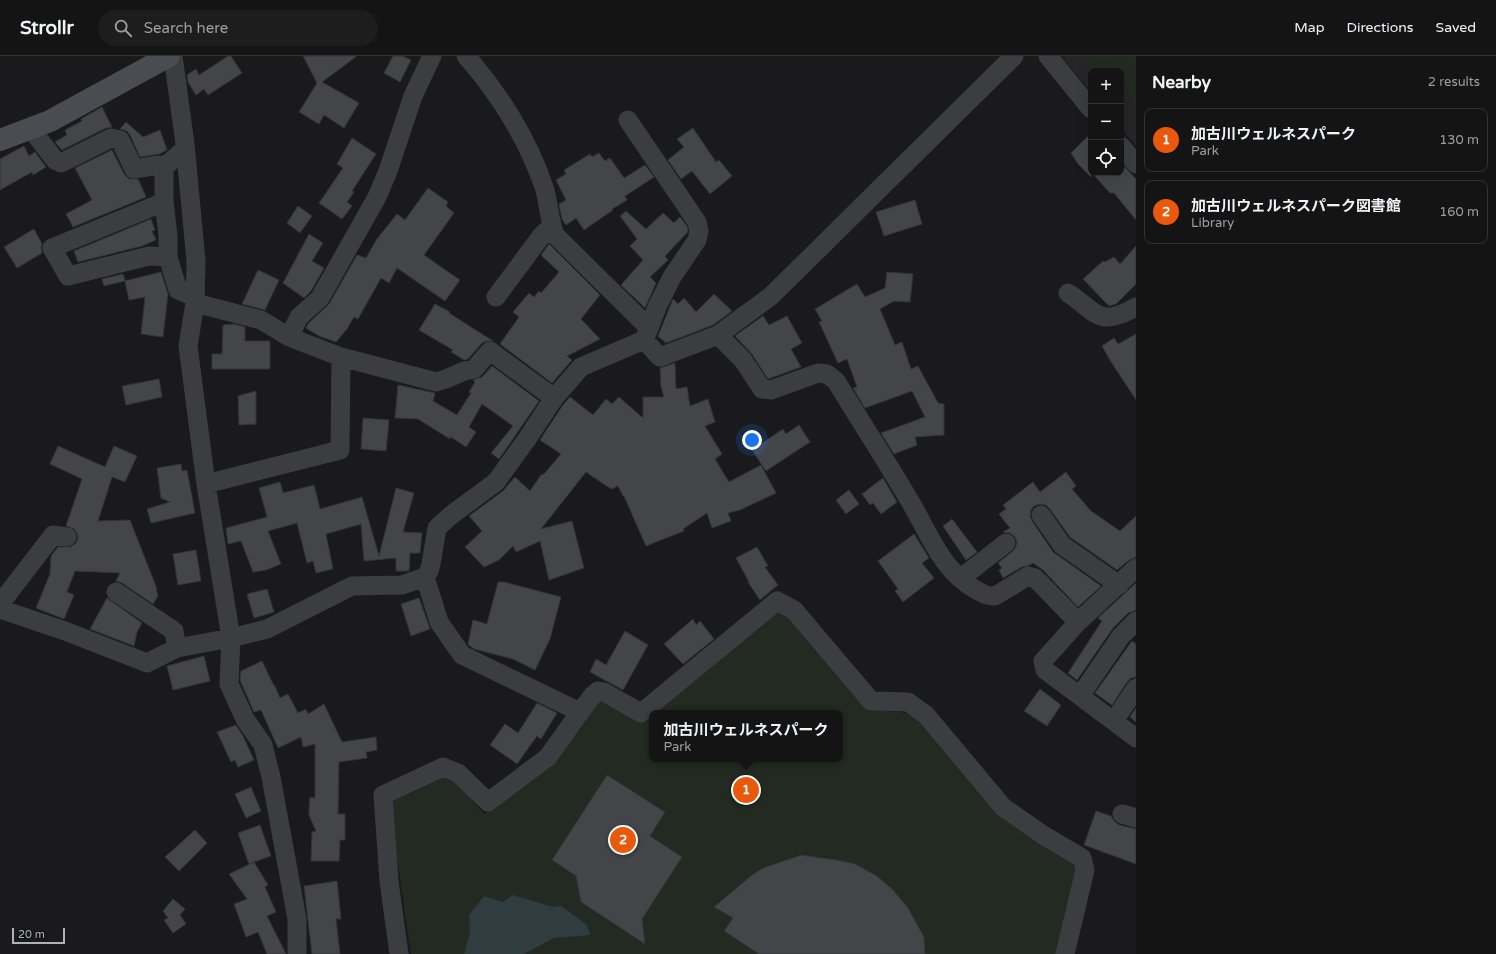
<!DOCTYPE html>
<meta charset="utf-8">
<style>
:root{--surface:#141415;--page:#1d1d1e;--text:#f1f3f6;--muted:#9d9ea0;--line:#333334;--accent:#ea580c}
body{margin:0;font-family:"Varela Round","Noto Sans JP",sans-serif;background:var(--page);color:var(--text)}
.controls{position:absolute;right:12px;top:12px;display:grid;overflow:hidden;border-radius:8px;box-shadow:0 4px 16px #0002}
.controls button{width:36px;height:36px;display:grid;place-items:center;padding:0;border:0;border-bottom:1px solid var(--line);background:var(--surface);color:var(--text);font:20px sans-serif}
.scale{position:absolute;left:12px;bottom:10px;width:53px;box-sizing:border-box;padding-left:4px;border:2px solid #acb3bb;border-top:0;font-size:11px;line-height:14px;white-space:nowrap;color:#acb3bb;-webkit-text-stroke:3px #151517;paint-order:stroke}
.you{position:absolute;left:752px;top:384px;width:14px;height:14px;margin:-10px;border:3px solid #fff;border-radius:50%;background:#1a73e8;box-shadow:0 0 0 6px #1a73e833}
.badge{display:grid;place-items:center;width:26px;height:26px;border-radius:50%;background:var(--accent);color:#fff;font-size:13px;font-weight:700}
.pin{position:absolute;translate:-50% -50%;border:2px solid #fff;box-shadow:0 1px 4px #0006}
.popup{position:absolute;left:649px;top:654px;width:194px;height:52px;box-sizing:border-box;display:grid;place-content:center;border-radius:8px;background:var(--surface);filter:drop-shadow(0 1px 3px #0005);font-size:13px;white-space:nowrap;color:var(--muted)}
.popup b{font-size:15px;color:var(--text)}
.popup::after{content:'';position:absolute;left:50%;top:100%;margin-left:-8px;border:8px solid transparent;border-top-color:var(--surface)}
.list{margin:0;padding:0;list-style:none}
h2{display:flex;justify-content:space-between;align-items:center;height:52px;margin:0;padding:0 16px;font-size:17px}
h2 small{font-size:13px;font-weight:400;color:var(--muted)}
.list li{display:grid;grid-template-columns:26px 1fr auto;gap:12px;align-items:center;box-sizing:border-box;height:64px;margin:0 8px 8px;padding:0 8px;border:1px solid var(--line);border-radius:8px}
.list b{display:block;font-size:15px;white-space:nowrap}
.list p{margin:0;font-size:13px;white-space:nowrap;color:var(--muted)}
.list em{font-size:13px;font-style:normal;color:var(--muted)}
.icon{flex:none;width:22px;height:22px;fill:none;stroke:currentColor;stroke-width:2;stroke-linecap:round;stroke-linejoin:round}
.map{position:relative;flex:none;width:1136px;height:898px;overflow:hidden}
header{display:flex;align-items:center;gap:24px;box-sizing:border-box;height:56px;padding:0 20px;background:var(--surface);border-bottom:1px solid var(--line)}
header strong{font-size:19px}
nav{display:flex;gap:22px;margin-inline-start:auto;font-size:14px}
.search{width:280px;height:36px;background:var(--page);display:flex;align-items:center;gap:10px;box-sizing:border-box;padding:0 14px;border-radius:22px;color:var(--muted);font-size:15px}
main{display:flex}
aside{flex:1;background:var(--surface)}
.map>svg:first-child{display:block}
</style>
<header>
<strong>Strollr</strong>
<div class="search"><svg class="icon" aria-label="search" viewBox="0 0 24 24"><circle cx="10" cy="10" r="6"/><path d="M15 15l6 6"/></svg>Search here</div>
<nav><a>Map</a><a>Directions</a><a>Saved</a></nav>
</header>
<main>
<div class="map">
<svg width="1136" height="898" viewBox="0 0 1136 898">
<rect width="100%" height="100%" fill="#1a1a1c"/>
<!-- built -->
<path fill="#262629" d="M1061 0H1136V90L1121 72V15H1091V36Z"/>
<!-- green -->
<path fill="#222a21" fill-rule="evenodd" d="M1079 0H1136V48L1125 34 1121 36V15H1092Z
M776 553 789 558 867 654 902 656 917 662 1076 807 1077 816 1059 898H411L390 754 394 743 444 721 456 725 484 758 556 703 597 645 609 641 644 663ZM652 657H840V703H652Z"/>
<!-- water -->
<path fill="#2f3c40" d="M513 839 553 851 561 850 587 869 590 879 554 882 524 898H464L470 876 469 859 484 840 503 846Z"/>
<!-- building -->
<path fill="#444549" stroke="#343438" d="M228 0H231L242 17 208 39 204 33 196 39 188 26 187 19 196 13 199 19Z
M303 0H357L322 26 359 47 344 72 324 59 319 68 299 56 317 27Z
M393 0H402L411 4 400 26 384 17Z
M102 51 112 71 106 72 62 94 55 86 67 79 65 74 82 65 81 63Z
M126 66 143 81 160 74 167 94 159 98 140 101 130 79 127 75 120 73Z
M693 72 716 106 719 104 732 120 710 138 692 115 681 123 668 104 684 91 677 83Z
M1091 77V121L1078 108 1071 97Z
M352 82 376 98 352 135 354 136 347 146 352 150 342 163 319 147 343 112 337 108Z
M24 90 29 100 35 96 46 111 33 119 32 116 0 134V103Z
M112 94 124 118 129 123H138L146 141 73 171 66 158 92 144 75 112Z
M599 97 605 105 610 102 624 122 645 109 654 121 625 140 627 144 612 153 613 154 584 174 576 162 566 169 562 163 559 148 566 144 556 124 566 118 564 114 590 98 592 101Z
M1121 107 1136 123V164L1114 137H1110L1092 117H1121Z
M428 132 448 146 446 150 454 157 424 199 460 224 445 245 397 212 389 227 381 222 358 263 354 261 347 273 336 286 319 280 306 272 308 268 329 248 357 199 366 202 377 183 397 158 405 164Z
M915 144 922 168 884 180 876 156Z
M298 150 312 160 300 177 287 167Z
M626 155 646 173 663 157 674 167 680 161 687 170 688 175 687 177 665 200 668 204 650 221 656 227 645 252 621 229 643 204 630 190 637 183 620 160Z
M151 163 155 174 152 175 156 184 142 190 78 206 74 195Z
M34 173 42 188 41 192 42 197 17 212 4 191Z
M309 178 323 187 312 205 324 212 311 235 304 242 283 227Z
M549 188 600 239 581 263 600 283 567 300 572 304 552 327 500 288 519 261 513 256 529 237 534 241 539 235 541 237 559 216 541 199Z
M1136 190V228L1116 248 1109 250 1083 223 1103 205 1105 206 1114 201 1120 208Z
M258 214 279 224 265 254 242 248Z
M161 216 168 238 163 281 141 278 145 241 129 244 125 225Z
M887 216 913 218 910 246 894 245 880 253 895 289 902 286 911 313 918 310 938 347 944 348V379L915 381 917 389 894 398 881 377 925 361 912 335 865 352 853 332 857 331 847 303 838 307 819 266 822 265 815 253 857 228 865 241 885 232Z
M123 218 125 225 104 230 102 223Z
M714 238 732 255 713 269 666 287 658 280 673 243 678 248 684 242 696 256Z
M435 248 450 256 449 257 493 285H487L482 287 468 303 464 304 451 296 453 294 419 274Z
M763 260 769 269 787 260 802 287 791 293 801 311 768 323 752 298 735 280Z
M234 268 245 271V285H270V313H212V298H222L223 269Z
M1136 278V344L1110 304 1102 290 1114 282 1118 288Z
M675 307 676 333 687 331 690 350 708 343 715 366 705 370 722 398 715 403 729 426 761 409 776 437 740 454 728 457 731 465 712 472 707 457 683 473 684 475 646 490 624 440H623L618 430 611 433 586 416 541 473 572 465 584 512 549 524 540 485 516 496 513 490 499 504 484 511 465 491 482 475 469 460 503 435 515 421 530 435 541 419 544 418 561 398 540 384 563 349 570 341 593 359 606 343 612 348 619 341 643 362V341H664L661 331 660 312Z
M492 310 539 345 499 403 491 397 513 370 482 348 469 371 476 376 466 391 451 381 450 383 418 363 395 362 398 329 435 337 433 345 457 359 471 337 469 336 475 326 473 324 482 321Z
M159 323 162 341 126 349 122 330Z
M256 335V368L239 369 238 340Z
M363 362 389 364 386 395 361 393Z
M799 369 810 386 766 415 752 394 783 373 786 378Z
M58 390 105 411 114 390 137 400 125 426 112 421 98 465 130 464 157 533H156L158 540 153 548 122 527 116 525 120 517 75 515 67 536 74 539 64 563 36 552 50 518 51 500 58 491H71L76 487 78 482 77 477 74 473 66 470 82 423 50 408Z
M181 408 182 415 187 414 195 457 151 467 147 453 170 446 161 442 157 412Z
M1066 416 1076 430 1072 433 1091 455 1120 475 1136 460V501L1129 504 1117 514 1070 481 1050 453 1046 449 1040 448 1034 450 1031 454 1030 460 1032 465 1053 496 1101 530 1078 551 1043 514 1033 507 1030 509 1022 511 1003 522 999 514 1002 512 998 507 1013 495 1016 491 1017 486 1015 481 1010 477 1003 476 1010 472 999 458 1006 453 1003 449 1033 426 1040 436Z
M883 422 897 446 881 458 873 447 870 449 862 438Z
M280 426 283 437 314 429 320 453 362 441 379 500 396 432 414 437 403 476 422 477 420 497H410L409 515H396V502L364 505 361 468 326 478 333 513 316 517 313 505 307 507 297 467 268 475 281 508 266 514 253 516 241 485 228 488 226 472 267 461 259 432Z
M849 434 859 448 846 458 836 444Z
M952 463 977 496 966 504 943 470Z
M914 478 929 502 922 507 934 522 903 546 895 535 898 533 878 505Z
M757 491 768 510 765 511 778 529 760 544 748 526H749L736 502Z
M196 494 201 525 178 529 173 498Z
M498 526H504L561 541 550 583 535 614 513 603 474 593 468 588 473 564 487 568Z
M1136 527V554L1128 557 1113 572 1077 624 1068 617 1102 565 1098 562Z
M267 533 274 556 254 562 247 538Z
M107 542 142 567 137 576 134 590 90 573Z
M419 542 430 573 411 580 401 548Z
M693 563 696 569 700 565 714 583 683 608 664 588Z
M625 575 648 589 623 634 590 616 596 603 606 609Z
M1132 585 1136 588V621L1131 622 1127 626 1112 649 1095 637Z
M204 600 210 625 173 634 167 610Z
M262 605 274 630H275L280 642 288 638 298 657 306 653 308 658 324 648 342 686 376 681 377 694 366 696 367 702 339 706 338 758H345V784H340L339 805H311L312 776 316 775 309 759V752L310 741 315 742V688L303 691 301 681 278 692 261 654 254 656 240 624 241 615Z
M1040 633 1061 649 1047 670 1024 655Z
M537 647 557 657 541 683 537 680 517 708 490 689 505 668 518 677Z
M1136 652V666L1130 661Z
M236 669 243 680 254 704 238 711 235 704 231 706 217 676Z
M607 719 665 756 650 780 682 801 642 863 645 888 581 846 576 820 552 804Z
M251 731 261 755 246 762 235 738Z
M1096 755 1111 760 1114 765 1119 769 1136 773V808L1084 789Z
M260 769 271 800 254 806 268 829 265 831 276 856 267 860 286 898H267L258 876 246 881 234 848 247 843 229 818 254 806 249 808 238 777Z
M195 774 207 787 179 815 165 801Z
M801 799 837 804 855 808 877 820 893 834 908 852 924 881 925 898H759L724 875 733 862 714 851 752 819 763 812Z
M337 825 341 863H336L340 898H312L304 830Z
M173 843 185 853 180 859 186 868 173 877 164 864 168 862 163 855Z"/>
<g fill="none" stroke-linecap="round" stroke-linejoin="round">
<!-- minor -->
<path stroke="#3b3d41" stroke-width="19" d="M173 0 185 88 196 205 195 247 188 290 206 428 231 582 229 628 245 663 263 689 271 721 297 863V898
M466 0C499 37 528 84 544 131 549 147 549 164 555 179L649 272 644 284
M1048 0 1091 53
M628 64 697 166 699 175 697 184 672 221 657 251 649 272
M31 73 55 104 61 107 111 82 120 84 134 113 159 109 164 111 185 93
M1121 90 1136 108
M164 111V146L168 180V201L178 234 195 241
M164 146 52 192 68 220 149 200 168 201
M1068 237C1098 257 1098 272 1136 251
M496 241 542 179 551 171
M195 247 261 264 289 281 341 301 436 326 446 323 464 315 474 313 490 295 554 342
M718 279 743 304 762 333 771 334 818 317 827 318 836 325C861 366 887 406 911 447 923 467 934 494 950 512 959 523 981 541 995 540L1028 520 1035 522 1078 566
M289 281 299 261 320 242 377 141 388 115 413 40 432 0
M206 428 340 394 341 301
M1041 459 1062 489 1119 529
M1136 512 1078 566 1043 605 1045 614 1136 682
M425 521 439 566 462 599 580 656
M961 522 1006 487
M116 536 174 575 177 592
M0 548 53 479 67 481
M0 553 65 575 147 607 177 592 231 582 267 573 352 530 402 529 425 521 429 515 431 508 437 472 450 460 496 426 527 383 554 342 581 311 644 284 660 301 718 279 771 240 1014 0
M1080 640 1121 580 1136 565
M1114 665 1136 632
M1122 758 1136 762
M399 898 389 825 383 739 443 711 458 717 488 746 548 701 580 656 593 639 598 635 604 636 641 657 777 545 794 554 871 645 908 646 926 659 1003 751 1043 779 1082 802 1085 814 1065 898"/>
<!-- secondary -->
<path stroke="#494c51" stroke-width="22" d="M0 84 50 65 169 0"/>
</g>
</svg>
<div class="controls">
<button>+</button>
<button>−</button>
<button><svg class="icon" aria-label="locate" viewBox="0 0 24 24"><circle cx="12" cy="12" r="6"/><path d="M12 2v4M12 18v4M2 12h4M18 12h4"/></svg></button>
</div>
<div class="scale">20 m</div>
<div class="you"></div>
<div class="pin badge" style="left:746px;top:734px">1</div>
<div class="popup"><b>加古川ウェルネスパーク</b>Park</div>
<div class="pin badge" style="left:623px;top:784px">2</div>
</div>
<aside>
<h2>Nearby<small>2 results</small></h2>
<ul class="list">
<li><span class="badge">1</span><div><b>加古川ウェルネスパーク</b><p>Park</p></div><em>130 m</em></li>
<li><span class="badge">2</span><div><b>加古川ウェルネスパーク図書館</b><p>Library</p></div><em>160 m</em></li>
</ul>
</aside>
</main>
